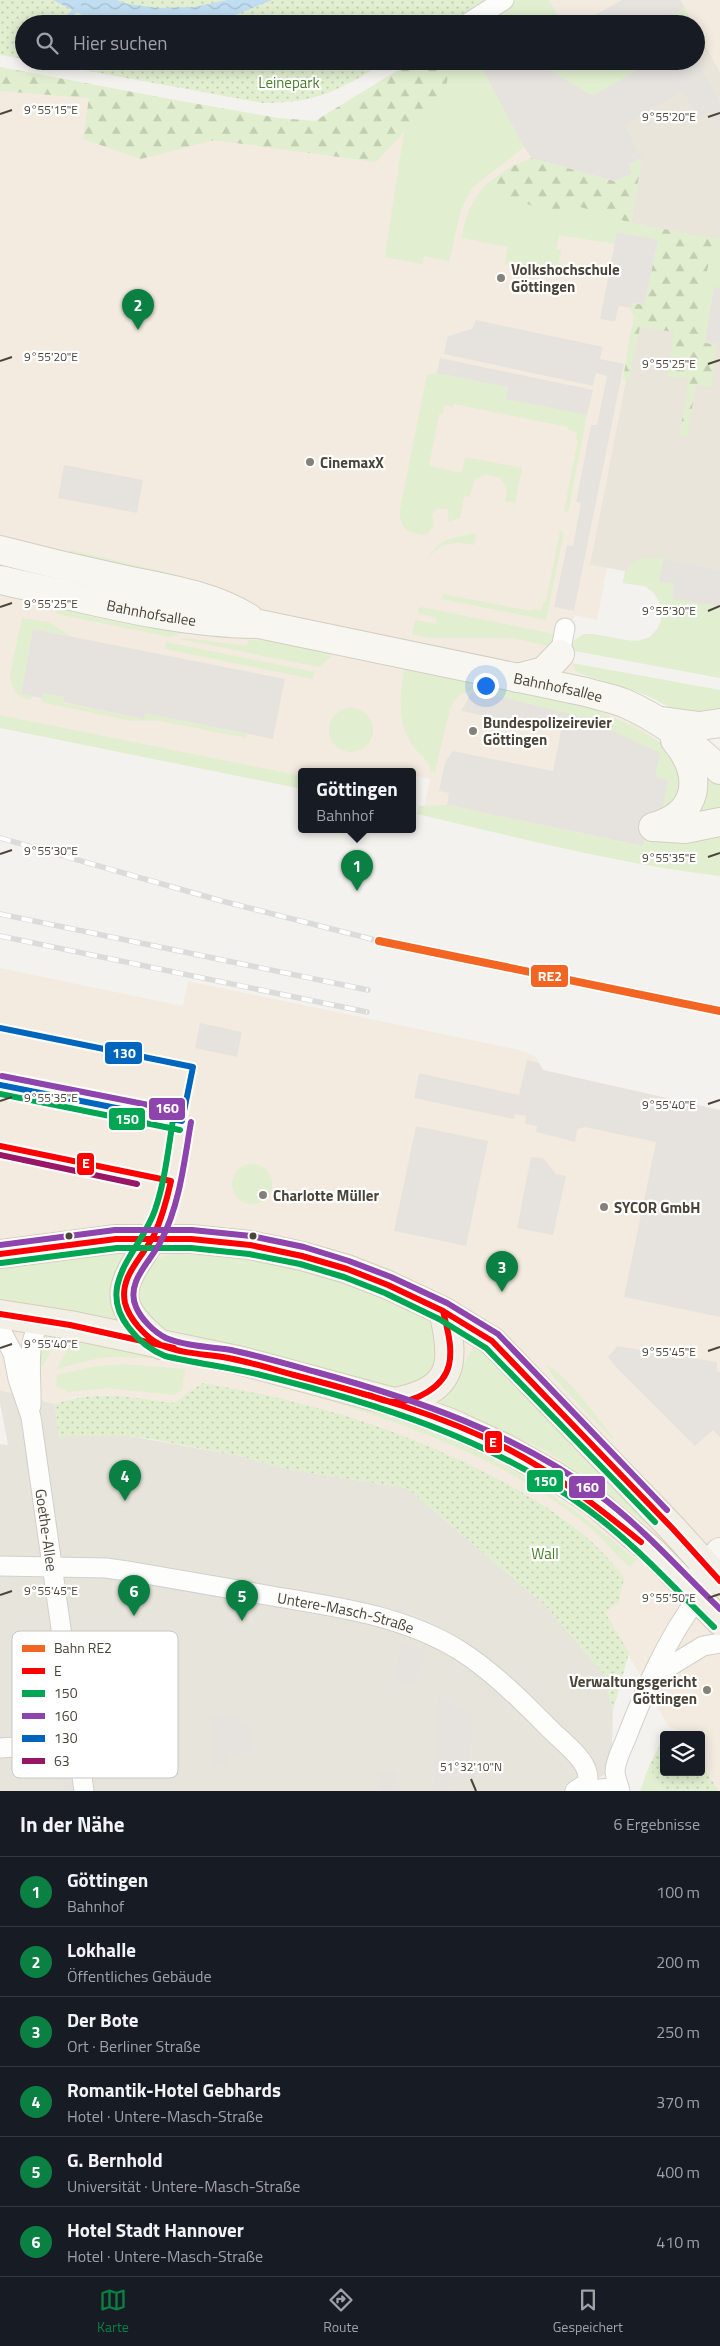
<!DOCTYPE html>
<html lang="de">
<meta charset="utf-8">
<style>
:root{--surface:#171b24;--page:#242831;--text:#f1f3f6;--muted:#9ea1a6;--line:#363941;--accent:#0b8043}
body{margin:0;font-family:"Titillium Web",sans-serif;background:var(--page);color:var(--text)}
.controls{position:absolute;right:15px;bottom:15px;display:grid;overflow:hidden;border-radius:5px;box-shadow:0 2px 12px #0003}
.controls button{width:45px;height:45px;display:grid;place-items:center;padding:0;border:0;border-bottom:1px solid var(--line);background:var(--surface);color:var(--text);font:25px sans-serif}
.you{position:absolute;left:485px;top:685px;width:18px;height:18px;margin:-12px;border:4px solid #fff;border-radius:50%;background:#1a73e8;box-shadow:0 0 0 8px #1a73e833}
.badge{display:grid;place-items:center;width:32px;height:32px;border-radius:50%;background:var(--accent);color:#fff;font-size:16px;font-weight:700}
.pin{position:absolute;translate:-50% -41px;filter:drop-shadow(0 1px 2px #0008)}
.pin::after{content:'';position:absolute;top:26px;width:18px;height:15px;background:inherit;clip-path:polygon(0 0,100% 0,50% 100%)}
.popup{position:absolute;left:298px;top:768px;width:118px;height:65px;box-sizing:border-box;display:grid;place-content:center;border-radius:5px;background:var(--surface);filter:drop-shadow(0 1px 4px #0005);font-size:16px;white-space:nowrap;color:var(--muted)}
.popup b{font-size:19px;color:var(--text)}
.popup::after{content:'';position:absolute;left:50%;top:100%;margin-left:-10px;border:10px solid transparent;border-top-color:var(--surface)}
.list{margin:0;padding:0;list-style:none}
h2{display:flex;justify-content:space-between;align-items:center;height:65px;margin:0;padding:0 20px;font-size:21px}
h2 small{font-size:16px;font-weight:400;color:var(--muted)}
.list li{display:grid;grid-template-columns:32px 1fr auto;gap:15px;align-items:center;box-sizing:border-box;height:70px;padding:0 20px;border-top:1px solid var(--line)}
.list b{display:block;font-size:19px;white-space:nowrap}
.list p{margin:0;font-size:16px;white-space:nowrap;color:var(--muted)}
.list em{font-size:16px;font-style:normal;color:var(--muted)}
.icon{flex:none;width:28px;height:28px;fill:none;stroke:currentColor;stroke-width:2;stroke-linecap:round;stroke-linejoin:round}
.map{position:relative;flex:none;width:720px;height:1791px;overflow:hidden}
.search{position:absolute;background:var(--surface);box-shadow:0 2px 12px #0003;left:15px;right:15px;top:15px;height:55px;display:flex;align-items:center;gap:12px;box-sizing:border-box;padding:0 18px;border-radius:28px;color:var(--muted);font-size:19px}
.sheet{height:485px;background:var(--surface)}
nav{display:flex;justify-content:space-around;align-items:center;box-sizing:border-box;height:70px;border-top:1px solid var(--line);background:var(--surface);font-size:14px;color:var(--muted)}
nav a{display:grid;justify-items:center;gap:2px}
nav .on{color:var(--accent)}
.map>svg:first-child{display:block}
</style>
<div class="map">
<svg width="720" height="1791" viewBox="0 0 720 1791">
<defs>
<pattern id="forest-firs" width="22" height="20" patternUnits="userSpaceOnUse" patternTransform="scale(1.25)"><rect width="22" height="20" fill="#e1eecf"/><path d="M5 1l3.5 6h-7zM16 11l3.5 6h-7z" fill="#c3cdb2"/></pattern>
<pattern id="park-dots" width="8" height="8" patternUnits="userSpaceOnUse" patternTransform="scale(1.25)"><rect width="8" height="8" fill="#e1eecf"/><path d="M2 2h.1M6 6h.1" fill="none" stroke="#c3cdb2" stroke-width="1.8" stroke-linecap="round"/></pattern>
<pattern id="water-waves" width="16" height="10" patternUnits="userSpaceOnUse" patternTransform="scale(1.25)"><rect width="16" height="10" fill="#c0ddf1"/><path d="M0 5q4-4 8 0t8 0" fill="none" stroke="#a6bfcf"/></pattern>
</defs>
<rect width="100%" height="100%" fill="#f4f2ee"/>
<!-- residential -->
<path fill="#e7e4dc" d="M0 1390 55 1404 59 1438 65 1436H129L241 1456 286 1469 407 1488 545 1605 603 1673 613 1710 611 1771 575 1791H0V1444L8 1445 0 1403Z"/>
<!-- commercial -->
<path fill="#f3ebdf" d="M549 0H720V72L696 29V24H693L685 9 657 24H563Z
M413 61H478L524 147 658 240 644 305 632 303 631 310 634 316 623 379 626 380 590 565 607 568 597 620 574 615 569 650 572 663 576 671 670 750 681 798 648 820 643 846 447 805 424 807 430 779 412 775V772H302V776L0 715V67L175 100 278 118 315 121Z
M0 968 183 1006 188 981 524 1051 536 1057 543 1070 720 1110V1791L701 1764V1735H682L680 1731 668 1726 605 1612 593 1543 565 1519 528 1495 202 1383 174 1403 105 1395 74 1397 55 1404 0 1390Z"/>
<!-- education -->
<path fill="#eae5da" d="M696 29 720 72V678L573 641 584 634H592L635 642 650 637 658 628 662 618 660 602 655 594 645 586 623 583 625 571 590 565 626 380 623 379 634 316 631 310 632 303 644 305 658 241 646 238 647 226 631 223 642 158H532L524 147 478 61H584L586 64 590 61H696Z"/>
<!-- grass -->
<path fill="#e1eecf" d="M517 0H549L563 24H483L481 21Z
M685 8 693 24H657Z
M451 61H478L524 147 473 187 462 206 449 261 424 256 422 264 385 257 404 132 442 106Z
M535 61H584L586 64 590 61H654L592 96Z
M532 158 614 181 642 158 631 223 647 226 646 238 618 232 615 244 559 235 556 249 561 250 559 264 563 265 561 276 505 264 508 247 462 238C468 193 492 174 532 158Z
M715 238 720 239V288L714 287 705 343 696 316Z
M437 373 508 387 507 399 587 415 568 512 564 511 578 440 576 439 577 432 568 430V427L454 404 453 407 444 405 443 414H439L429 466 462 473 465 457 522 468 515 503 505 501 507 488 501 478 486 474 474 480 470 497 464 496 460 518 449 522 448 509 437 508 432 515 434 526 426 535C408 534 399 528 400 509L427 375Z
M560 531 564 532 546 620 442 599 443 594 531 611 532 609 541 611 543 602H546Z
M476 533 474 545C450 540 434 544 424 568 434 540 449 538 476 533Z
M70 550 170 573 291 622 67 554Z
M646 557 664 559 659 581 674 584 672 599 720 606V678L569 650C582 616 624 650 649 638 668 628 664 595 646 587 640 584 630 584 623 583 625 568 631 561 646 557Z
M58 600 199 633H182L170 637 57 614 55 611Z
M421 607 554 634 552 647 513 638H430L412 634 415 620 436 624 437 618 418 613V609Z
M22 618 48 622 70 636 33 629 21 694 32 696 30 700C16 698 11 687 10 674Z
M185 638 247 646 248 640H280L333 651 332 656 319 667 180 639Z
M166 642 314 672 313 679 165 649Z
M572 663 720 690V715H684L646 695 581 674 576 671Z
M405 666C489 683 602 697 670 750L685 791 661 816 668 780 654 777 659 753 473 690C461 693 455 697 450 708L435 772 431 771C429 759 419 755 413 746 396 721 400 694 405 666Z
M43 693 64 697 63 703 144 719 145 713 247 734 246 738 161 721H131L41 702Z
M329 730a22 22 0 1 1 44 0a22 22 0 1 1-44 0Z
M0 715 302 776V789L0 728Z
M697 772 720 782V820L687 813Z
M447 805 642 846 645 834 720 832V876C618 864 517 837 417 814L419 806Z
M232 1184a20 20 0 1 1 40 0a20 20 0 1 1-40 0Z
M128 1251 124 1327 0 1305V1264Z
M176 1254 252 1257 322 1269 425 1317C442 1335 436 1347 434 1370L421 1382 398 1388 163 1328 145 1314 136 1295C146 1272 147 1256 176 1254Z
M60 1332 43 1366 37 1369 39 1338 45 1334Z
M75 1335C150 1353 225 1370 299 1389 362 1406 426 1425 484 1455 540 1483 588 1519 636 1560L630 1567C617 1557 607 1543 595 1532 575 1514 551 1498 528 1484 452 1439 370 1412 286 1388 233 1373 176 1357 120 1357 98 1356 78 1363 57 1369Z
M476 1343 661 1531 658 1534 616 1500 547 1451 436 1401 451 1386Z
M123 1364 185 1369 182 1390 174 1395 107 1388 68 1392 56 1386 57 1375 97 1366Z
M546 1365C570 1377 595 1416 614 1438L612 1439 555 1379Z
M649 1766 662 1791H640Z"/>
<!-- forest -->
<path fill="url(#forest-firs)" d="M413 61H451L442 106 404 132 376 162 214 140 141 159 83 139 89 98 0 91V67L175 100 278 118 315 121Z
M532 158 614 181 629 164 642 158 631 223 574 205 547 212 484 186 513 166Z
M647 226 715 238 696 316 705 343 716 345 712 387 696 385 687 437 679 436 689 379 667 376 674 332 640 327 629 380 623 379 634 316 631 310 632 303 644 305 658 241 646 238Z"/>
<!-- park -->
<path fill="url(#park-dots)" d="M0 0H491L452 24H24V59L0 55Z
M34 61H388C339 89 321 103 263 103Z
M202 1383C307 1401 391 1425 486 1473 538 1499 589 1530 624 1578L619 1602 605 1612 629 1653 613 1710 603 1673 545 1605 407 1488 286 1469 241 1456 151 1439 129 1436H65L59 1439 55 1404C94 1389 133 1398 174 1403Z
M664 1736V1772H701V1764L719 1791H662L649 1766Z"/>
<!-- parking -->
<path fill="#e6e3df" d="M622 0H680L685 8 657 24H579Z
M696 60 720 101V121L713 119 709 111 698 117 683 91 624 125 642 158 629 164 632 174 614 181 532 158 524 147 478 61H535L592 96 654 61Z
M617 232 658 240 644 305 633 303 631 308 619 306 615 322 600 319Z
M714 287 720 288V343L706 340Z
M476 320 603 347 600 359 624 364 574 611 554 607 567 545 573 546 581 503 576 502 591 425H597L607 376 596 373 593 386 444 354 448 336 472 329Z
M440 358 593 390 587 415 506 399 508 387 437 373Z
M64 465 143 480 137 513 58 498Z
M664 559 720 570V606L672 599 674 584 659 582Z
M33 629 285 679 273 739 145 713 144 719 100 710 63 702 64 697 43 693 42 698 21 694Z
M473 690 582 717 660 753 655 777 668 780 661 816 648 820 643 846 447 805 449 793 439 791 445 762 453 751 553 771 561 731 461 711Z
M200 1023 242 1032 237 1057 195 1048Z
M527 1060 539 1063 543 1070 720 1110V1317L624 1297 656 1142 584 1127 577 1130 575 1142 536 1132 537 1126 525 1124 526 1116 515 1114 514 1119 414 1098 419 1073 519 1095Z
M416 1126 488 1141 466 1246 394 1231Z
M531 1157 543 1158 556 1174 566 1176 553 1235 517 1228Z
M617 1346 717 1362V1371L720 1372V1437L713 1430 695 1446 613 1364 608 1357Z
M402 1645 417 1647 425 1653 416 1676 417 1682H397L396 1668Z
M57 1649 60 1674 49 1682 45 1656Z
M62 1685 65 1710 54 1718 50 1693Z
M438 1695 472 1716 470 1760 476 1761 475 1778 450 1782 451 1786 433 1788Z
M239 1715 240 1726H251L252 1753 227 1754 228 1765H213L210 1716Z
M72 1763 76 1788 71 1791H64L61 1770Z
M396 1771 399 1791H379V1772Z"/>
<!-- water -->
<path fill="url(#water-waves)" d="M53 0H116L128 4 158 8 195 7 227 0H272L220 21 193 24H114L92 20Z"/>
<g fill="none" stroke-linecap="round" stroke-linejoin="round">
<!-- stream -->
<path stroke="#c0ddf1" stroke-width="5" d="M65 20 79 7"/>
<!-- street casing -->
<g stroke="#d2d0cb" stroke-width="21">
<g id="street">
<path d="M468 23 504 0"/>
<path d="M560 654 565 628"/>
<path id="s1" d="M0 1329 13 1353 18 1379 31 1417 84 1791"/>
<path d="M31 1406C32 1377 25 1344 41 1320"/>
<path id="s2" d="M0 1566 106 1568 134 1572C180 1580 226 1588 272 1596 336 1607 402 1615 459 1650 494 1672 524 1703 553 1732 565 1744 593 1764 587 1783L575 1791"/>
<path d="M654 1676 703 1646 720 1643"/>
<path d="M0 1748 77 1743"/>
<path d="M582 1791 619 1787"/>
<path d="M620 1791C618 1785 616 1778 615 1772 615 1760 623 1747 627 1736 646 1688 666 1640 697 1599"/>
</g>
</g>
<!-- secondary casing -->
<g stroke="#d3cfc5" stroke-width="30">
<g id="secondary">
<path d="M0 550C42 561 84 571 126 580 168 589 212 595 249 618"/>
<path id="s3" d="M0 580C84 598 173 624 259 624L586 692C598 696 612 698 624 703 661 719 691 743 720 770"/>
<path d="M517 678 544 671 560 654"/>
<path d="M662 721 699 726 720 723"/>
<path d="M653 827C700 814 704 775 675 740"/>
<path d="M654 827 685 829 720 822"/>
<path d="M690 1591 720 1552"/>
</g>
</g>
<!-- primary casing -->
<g stroke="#d6cebb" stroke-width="30">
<path id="primary" d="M153 1238C118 1288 109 1303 161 1345
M0 1254 116 1239H191L250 1245 302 1256 347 1269 388 1285 443 1311 492 1341 673 1529 720 1581
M0 1314 70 1325 242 1361 394 1402 451 1423 507 1449 555 1476 594 1502 653 1552 720 1621
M394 1402C454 1391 456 1364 443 1311"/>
</g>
<!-- street -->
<use href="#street" stroke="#fdfdfc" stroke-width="19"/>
<!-- secondary -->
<use href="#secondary" stroke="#f7f6f1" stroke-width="28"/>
<!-- primary -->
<use href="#primary" stroke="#f2efe6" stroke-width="28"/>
<!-- rail casing -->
<g stroke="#dbdbda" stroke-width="5.5">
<path id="rail" d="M0 838 222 901 379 941
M0 914 368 990
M0 936 367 1012"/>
</g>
<!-- rail -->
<use href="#rail" stroke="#fff" stroke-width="4" stroke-dasharray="11" stroke-linecap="butt"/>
<!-- bus-1 casing -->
<g stroke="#fff" stroke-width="10">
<path id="bus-1" d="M0 1146 171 1181
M171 1181C167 1199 162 1218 154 1235 143 1257 119 1276 125 1303 129 1319 146 1338 161 1345 182 1354 206 1354 228 1358 250 1362 272 1369 294 1375 367 1394 440 1414 508 1449 556 1474 599 1508 641 1542
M0 1254 116 1239H191L250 1245 302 1256 347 1269 388 1285 443 1311 492 1341 673 1529 720 1581
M0 1314 70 1325 174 1348
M368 1395C376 1397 385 1402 394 1402 416 1402 444 1387 449 1365 453 1347 447 1328 443 1311"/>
</g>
<!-- bus-2 casing -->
<g stroke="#fff" stroke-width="10">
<path id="bus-2" d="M0 1094 180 1130
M173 1120C168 1150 165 1181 155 1210 141 1251 94 1284 129 1328 138 1340 150 1350 165 1356 195 1363 227 1367 257 1374 373 1402 490 1438 587 1509 634 1543 673 1587 714 1627
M1 1263 117 1248H191L249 1254 300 1264 344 1277 385 1293 439 1319 486 1348 655 1522"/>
</g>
<!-- bus-3 casing -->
<g stroke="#fff" stroke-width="10">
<path id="bus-3" d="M2 1076 184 1112
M191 1122C184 1162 180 1204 161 1241 151 1261 125 1282 136 1307 141 1319 154 1332 166 1338 185 1346 210 1347 231 1350 259 1356 287 1364 316 1372 415 1399 515 1433 599 1495 643 1528 680 1570 720 1609
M0 1245 115 1230H192L251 1236 304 1247 349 1261 391 1277 447 1303 498 1334 667 1510"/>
</g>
<!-- bus-4 casing -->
<g stroke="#fff" stroke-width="10">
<path id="bus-4" d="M0 1028 193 1067 182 1121
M0 1085 182 1121"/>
</g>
<!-- bus-5 casing -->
<g stroke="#fff" stroke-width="10">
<path id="bus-5" d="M0 1155 137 1184"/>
</g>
<!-- bus-1 -->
<use href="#bus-1" stroke="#f00" stroke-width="6"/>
<!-- bus-2 -->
<use href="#bus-2" stroke="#00a651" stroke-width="6"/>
<!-- bus-3 -->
<use href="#bus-3" stroke="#8e44ad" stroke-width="6"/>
<!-- bus-4 -->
<use href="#bus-4" stroke="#0065bd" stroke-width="6"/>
<!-- bus-5 -->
<use href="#bus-5" stroke="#981568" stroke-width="6"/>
<!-- rail-1 casing -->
<g stroke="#fff" stroke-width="11">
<path id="rail-1" d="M379 941 720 1011"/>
</g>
<!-- rail-1 -->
<use href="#rail-1" stroke="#f26522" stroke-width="8"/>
</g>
<!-- ticks -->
<path fill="none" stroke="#4b4439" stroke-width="2" d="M0 114 12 110M708 117 720 113M0 361 12 357M708 364 720 360M0 607 12 603M708 611 720 606M0 854 12 850M708 857 720 853M0 1101 12 1097M708 1104 720 1100M0 1348 12 1344M708 1351 720 1347M0 1595 12 1591M708 1598 720 1594M471 1779 476 1791"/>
<!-- markers -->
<g fill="#868178" stroke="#fff" stroke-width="2">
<circle cx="501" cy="278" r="5"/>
<circle cx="310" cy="462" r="5"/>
<circle cx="473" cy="731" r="5"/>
<circle cx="263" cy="1195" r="5"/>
<circle cx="604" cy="1207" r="5"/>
<circle cx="707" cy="1690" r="5"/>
</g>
<g fill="#4b4439" stroke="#fff" stroke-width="2">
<circle cx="69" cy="1236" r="4.5"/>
<circle cx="253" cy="1236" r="4.5"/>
</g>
<g text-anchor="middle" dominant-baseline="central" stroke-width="4.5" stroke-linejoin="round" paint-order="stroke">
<!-- park labels -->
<g font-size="15" fill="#4a7f2a" stroke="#fff">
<text x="289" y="82">Leinepark</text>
<text x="545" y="1553">Wall</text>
</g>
<!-- poi labels -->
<g font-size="15" font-weight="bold" fill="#4b4439" stroke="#fff" text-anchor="start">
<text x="511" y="269">Volkshochschule<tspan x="511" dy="17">Göttingen</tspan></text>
<text x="320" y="462">CinemaxX</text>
<text x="483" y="722">Bundespolizeirevier<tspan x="483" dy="17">Göttingen</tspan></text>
<text x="273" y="1195">Charlotte Müller</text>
<text x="614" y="1207">SYCOR GmbH</text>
<text x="697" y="1681" text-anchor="end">Verwaltungsgericht<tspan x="697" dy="17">Göttingen</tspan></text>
</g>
<!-- street labels -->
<g font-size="15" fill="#4b4439" stroke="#fff">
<text stroke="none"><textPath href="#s3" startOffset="155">Bahnhofsallee</textPath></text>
<text stroke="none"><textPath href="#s3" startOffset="569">Bahnhofsallee</textPath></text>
<text stroke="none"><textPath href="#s1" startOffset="208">Goethe-Allee</textPath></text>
<text stroke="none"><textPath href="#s2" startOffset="350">Untere-Masch-Straße</textPath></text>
</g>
</g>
<!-- legend -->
<rect x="12" y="1631" width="166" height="147" rx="8" fill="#fff" stroke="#c9c7c4" stroke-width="1"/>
<rect x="22" y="1645" width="23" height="7" fill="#f26522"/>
<rect x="22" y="1668" width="23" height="6" fill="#f00"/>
<rect x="22" y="1690" width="23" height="7" fill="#00a651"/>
<rect x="22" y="1713" width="23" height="6" fill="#8e44ad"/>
<rect x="22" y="1735" width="23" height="7" fill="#0065bd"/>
<rect x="22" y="1758" width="23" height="6" fill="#981568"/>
<g font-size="14" fill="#4b4439">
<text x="54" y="1653">Bahn RE2</text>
<text x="54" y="1676">E</text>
<text x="54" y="1698">150</text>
<text x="54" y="1721">160</text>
<text x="54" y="1743">130</text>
<text x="54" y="1766">63</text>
</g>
<g font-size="12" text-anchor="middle" fill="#4b4439" stroke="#fff" stroke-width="4.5" stroke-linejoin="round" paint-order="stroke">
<text x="51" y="114">9°55'15"E</text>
<text x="669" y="121">9°55'20"E</text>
<text x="51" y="361">9°55'20"E</text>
<text x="669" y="368">9°55'25"E</text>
<text x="51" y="608">9°55'25"E</text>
<text x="669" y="615">9°55'30"E</text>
<text x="51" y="855">9°55'30"E</text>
<text x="669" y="862">9°55'35"E</text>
<text x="51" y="1102">9°55'35"E</text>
<text x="669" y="1109">9°55'40"E</text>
<text x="51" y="1348">9°55'40"E</text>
<text x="669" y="1356">9°55'45"E</text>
<text x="51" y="1595">9°55'45"E</text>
<text x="669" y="1602">9°55'50"E</text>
<text x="471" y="1771">51°32'10"N</text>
</g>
<g stroke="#fff" stroke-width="2">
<rect x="530" y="964" width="39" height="24" rx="5" fill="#f26522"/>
<rect x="104" y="1041" width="39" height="24" rx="5" fill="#0065bd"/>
<rect x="148" y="1097" width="38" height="24" rx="5" fill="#8e44ad"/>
<rect x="108" y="1107" width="38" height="24" rx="5" fill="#00a651"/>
<rect x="76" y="1152" width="19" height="24" rx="5" fill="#f00"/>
<rect x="484" y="1430" width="19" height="24" rx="5" fill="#f00"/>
<rect x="526" y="1469" width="38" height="24" rx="5" fill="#00a651"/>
<rect x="568" y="1475" width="38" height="24" rx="5" fill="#8e44ad"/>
</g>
<g font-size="14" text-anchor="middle" font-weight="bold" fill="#fff">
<text x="550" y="981">RE2</text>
<text x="124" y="1058">130</text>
<text x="167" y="1113">160</text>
<text x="127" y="1124">150</text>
<text x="86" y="1168">E</text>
<text x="493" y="1447">E</text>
<text x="545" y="1486">150</text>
<text x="587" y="1492">160</text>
</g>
</svg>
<div class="controls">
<button><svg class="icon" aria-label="layers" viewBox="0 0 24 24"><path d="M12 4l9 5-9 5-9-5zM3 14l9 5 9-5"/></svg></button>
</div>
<div class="you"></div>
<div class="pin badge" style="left:357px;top:891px">1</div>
<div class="popup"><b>Göttingen</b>Bahnhof</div>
<div class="pin badge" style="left:138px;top:330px">2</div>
<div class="pin badge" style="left:502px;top:1292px">3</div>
<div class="pin badge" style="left:125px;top:1501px">4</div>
<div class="pin badge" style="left:242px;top:1621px">5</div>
<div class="pin badge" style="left:134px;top:1616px">6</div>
<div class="search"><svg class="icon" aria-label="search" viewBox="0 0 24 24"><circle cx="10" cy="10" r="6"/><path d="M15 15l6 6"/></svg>Hier suchen</div>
</div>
<section class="sheet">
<h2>In der Nähe<small>6 Ergebnisse</small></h2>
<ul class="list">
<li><span class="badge">1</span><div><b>Göttingen</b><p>Bahnhof</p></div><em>100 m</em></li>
<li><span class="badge">2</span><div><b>Lokhalle</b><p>Öffentliches Gebäude</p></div><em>200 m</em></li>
<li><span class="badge">3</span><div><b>Der Bote</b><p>Ort · Berliner Straße</p></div><em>250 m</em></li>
<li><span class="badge">4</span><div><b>Romantik-Hotel Gebhards</b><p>Hotel · Untere-Masch-Straße</p></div><em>370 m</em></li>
<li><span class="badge">5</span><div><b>G. Bernhold</b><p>Universität · Untere-Masch-Straße</p></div><em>400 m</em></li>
<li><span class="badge">6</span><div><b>Hotel Stadt Hannover</b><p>Hotel · Untere-Masch-Straße</p></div><em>410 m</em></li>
</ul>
</section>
<nav>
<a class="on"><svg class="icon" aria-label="map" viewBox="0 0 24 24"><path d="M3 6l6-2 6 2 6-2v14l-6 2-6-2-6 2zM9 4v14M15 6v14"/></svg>Karte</a>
<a><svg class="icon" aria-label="directions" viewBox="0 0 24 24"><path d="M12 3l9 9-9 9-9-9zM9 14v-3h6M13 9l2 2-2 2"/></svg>Route</a>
<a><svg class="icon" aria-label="saved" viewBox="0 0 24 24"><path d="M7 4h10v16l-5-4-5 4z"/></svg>Gespeichert</a>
</nav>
